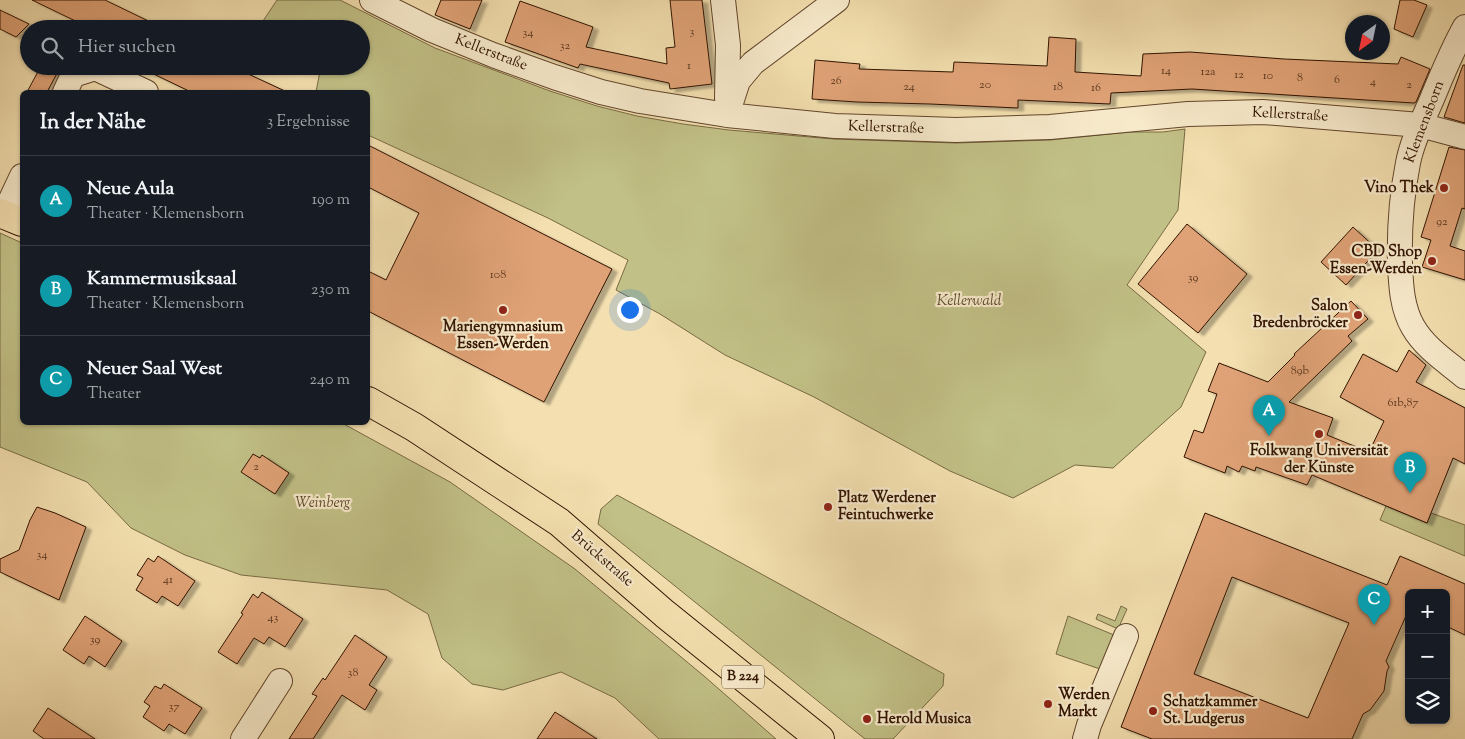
<!DOCTYPE html>
<html lang="de">
<meta charset="utf-8">
<style>
:root{--surface:#171b24;--page:#20242c;--text:#f1f3f6;--muted:#9ea1a6;--line:#363941;--accent:#db2777}
body{margin:0;font-family:"Sorts Mill Goudy",serif;background:var(--page);color:var(--text)}
.controls{position:absolute;right:15px;bottom:15px;display:grid;overflow:hidden;border-radius:8px;box-shadow:0 1px 4px #0004}
.controls button{width:45px;height:45px;display:grid;place-items:center;padding:0;border:0;border-bottom:1px solid var(--line);background:var(--surface);color:var(--text);font:25px sans-serif}
.compass{position:absolute;left:1345px;top:15px;width:45px;height:45px;border-radius:50%;background:var(--surface);box-shadow:0 1px 4px #0004;rotate:213deg}
.you{position:absolute;left:629px;top:309px;width:18px;height:18px;margin:-12px;border:4px solid #fff;border-radius:50%;background:#1a73e8;box-shadow:0 0 0 8px #1a73e833}
.badge{display:grid;place-items:center;width:32px;height:32px;border-radius:50%;background:var(--accent);color:#fff;font-size:16px;font-weight:700}
.pin{position:absolute;translate:-50% -41px;filter:drop-shadow(0 1px 2px #0008)}
.pin::after{content:'';position:absolute;top:26px;width:18px;height:15px;background:inherit;clip-path:polygon(0 0,100% 0,50% 100%)}
.list{margin:0;padding:0;list-style:none}
h2{display:flex;justify-content:space-between;align-items:center;height:65px;margin:0;padding:0 20px;font-size:21px}
h2 small{font-size:16px;font-weight:400;color:var(--muted)}
.list li{display:grid;grid-template-columns:32px 1fr auto;gap:15px;align-items:center;box-sizing:border-box;height:90px;padding:0 20px;border-top:1px solid var(--line)}
.list b{display:block;font-size:19px;white-space:nowrap}
.list p{margin:0;font-size:16px;white-space:nowrap;color:var(--muted)}
.list em{font-size:16px;font-style:normal;color:var(--muted)}
.icon{flex:none;width:28px;height:28px;fill:none;stroke:currentColor;stroke-width:2;stroke-linecap:round;stroke-linejoin:round}
.map{position:relative;flex:none;width:1465px;height:739px;overflow:hidden}
.search{position:absolute;background:var(--surface);box-shadow:0 1px 4px #0004;left:20px;top:20px;width:350px;height:55px;display:flex;align-items:center;gap:12px;box-sizing:border-box;padding:0 18px;border-radius:28px;color:var(--muted);font-size:19px}
.panel{position:absolute;background:var(--surface);box-shadow:0 1px 4px #0004;left:20px;top:90px;width:350px;height:335px;border-radius:8px}
.map>svg:first-child{display:block}
</style>
<div class="map">
<svg width="1465" height="739" viewBox="0 0 1465 739">
<defs>
<filter id="shadow"><feDropShadow dx="5.5" dy="3" stdDeviation="1" flood-color="#0004"/></filter>
</defs>
<rect width="100%" height="100%" fill="#f3dfaf"/>
<filter id="stains"><feTurbulence type="fractalNoise" baseFrequency=".004" numOctaves="4"/><feColorMatrix values="0 0 0 0 .2 0 0 0 0 .09 0 0 0 0 .02 0 0 0 .5 -.17"/></filter>
<radialGradient id="worn" r=".72"><stop offset=".6" stop-color="#630" stop-opacity="0"/><stop offset="1" stop-color="#630" stop-opacity=".3"/></radialGradient>
<!-- green -->
<path fill="#c1c086" stroke="#796a43" d="M277 0H340L435 48 550 91 597 106 637 116 683 124 729 130 833 139 956 143 1050 140 1130 132H1163L1185 129 1178 210 1127 285 1206 352 1181 407 1113 468 1075 465 1013 498 950 471 814 397 725 355 660 314 616 290 628 260 548 218 368 135V92H316L321 66H361V29H271L261 24Z
M0 233 22 243V422L342 423 450 482 575 569 704 676 776 739H659L615 698 561 672 503 690 472 684 442 658 428 614 387 590 241 575 185 555 131 528 87 482 0 447Z
M617 495 944 674 943 686 893 739H865L598 524 601 509Z
M1386 506 1427 523 1431 513 1465 525V556L1380 520Z
M1121 606 1127 609 1118 629 1096 619 1098 614 1115 621Z
M1068 616 1114 635 1100 669 1056 654Z"/>
<!-- building -->
<path fill="#dfa276" stroke="#311300" fill-rule="evenodd" filter="url(#shadow)" d="M32 0H105L165 29H92Z
M441 0H482L470 29 435 15Z
M670 0H702L712 84 670 89 669 83 580 64 578 68 505 42 520 1 593 27 586 47 667 64 666 48 675 47Z
M1400 0H1414L1427 5 1413 37 1394 29Z
M0 10 29 24 16 37 0 29Z
M1049 37 1076 39 1075 72 1141 76 1143 54 1190 52 1284 59 1398 64 1401 57 1430 69 1416 102 1414 103 1192 89 1111 93 1110 104 1018 100V108L930 104 857 102 812 99 815 60 860 64 859 69 953 72 954 62 1047 66Z
M1463 65H1465V123L1444 117Z
M41 66H61L47 92H27Z
M137 66H231L287 92H191Z
M368 145 612 269 544 402 368 311V271L386 280 419 213 368 187Z
M1449 147 1465 150V209L1462 208 1450 246 1465 251V280L1422 267 1431 240 1421 237Z
M1187 224 1247 274 1198 333 1138 284Z
M1353 227 1378 250 1346 285 1321 262Z
M1351 301 1368 319 1348 336 1352 341 1289 402 1333 418 1327 435 1369 452 1384 421 1340 397 1363 354 1397 372 1409 350 1426 365 1416 382 1465 408V464L1453 458 1427 523 1312 475 1307 485 1256 467 1255 471 1242 466 1239 472 1227 466 1225 473 1184 457 1194 430 1203 433 1217 394 1208 391 1219 363 1268 382 1295 355 1294 354Z
M253 454 260 458 262 455 289 473 275 494 241 472Z
M37 507 55 513 86 527 59 600 0 572V559L19 550 30 520Z
M1205 513 1387 585 1400 556 1465 584V635L1446 626V593H1409V609L1386 661 1389 667 1387 671 1384 691 1370 710 1363 714 1352 739H1152L1121 727ZM1232 577 1349 623 1308 718 1194 674Z
M158 556 195 581 178 606 162 596 157 603 136 590 143 578 137 575 148 558 154 562Z
M262 592 303 619 285 647 269 637 264 644 254 638 237 664 218 652 243 614 241 613 253 594 258 598Z
M85 616 122 641 105 667 89 656 84 664 63 650Z
M355 635 387 657 369 685 377 690 365 710 342 695 313 739H289L317 696 312 694 323 678 325 680Z
M164 684 202 708 185 734 169 724 164 731 143 717 150 706 144 702 155 686 161 689Z
M48 708 95 739H44L33 731Z
M555 712 597 739H537Z"/>
<g fill="none" stroke-linecap="round" stroke-linejoin="round">
<!-- minor casing -->
<g stroke="#62462c" stroke-width="26">
<path id="minor" d="M372 0 432 30 493 55 554 77 601 92 640 101 727 115 835 126 956 130 1050 127 1188 114 1263 112 1420 125 1465 137
M723 0 728 45 727 98
M1465 27C1452 50 1442 75 1432 99 1423 120 1412 141 1408 163 1401 198 1399 229 1400 265 1401 286 1402 308 1413 327 1425 348 1447 362 1465 377
M65 92 73 75 95 68 146 92
M727 115 738 81 753 63 837 0
M4 214 22 176
M243 739 280 681
M1085 739 1089 725 1126 636"/>
</g>
<!-- primary casing -->
<g stroke="#311300" stroke-width="30">
<path id="primary" d="M0 213 22 222
M368 401 414 427 559 522 665 614 820 739"/>
</g>
<!-- minor -->
<use href="#minor" stroke="#f7eacb" stroke-width="24"/>
<!-- primary -->
<use href="#primary" stroke="#f3dfaf" stroke-width="28"/>
</g>
<!-- markers -->
<g fill="#8f2418" stroke="#f7eacb" stroke-width="2">
<circle cx="1444" cy="188" r="5"/>
<circle cx="1432" cy="261" r="5"/>
<circle cx="503" cy="310" r="5"/>
<circle cx="1358" cy="315" r="5"/>
<circle cx="1319" cy="434" r="5"/>
<circle cx="828" cy="507" r="5"/>
<circle cx="1048" cy="704" r="5"/>
<circle cx="1153" cy="711" r="5"/>
<circle cx="867" cy="719" r="5"/>
</g>
<g text-anchor="middle" dominant-baseline="central" stroke-width="4.5" stroke-linejoin="round" paint-order="stroke">
<!-- number labels -->
<g font-size="12" fill="#5c371e">
<text x="692" y="32">3</text>
<text x="528" y="33">34</text>
<text x="565" y="46">32</text>
<text x="689" y="66">1</text>
<text x="1166" y="71">14</text>
<text x="1208" y="72">12a</text>
<text x="1239" y="75">12</text>
<text x="1268" y="76">10</text>
<text x="1300" y="78">8</text>
<text x="1337" y="80">6</text>
<text x="836" y="81">26</text>
<text x="1373" y="82">4</text>
<text x="985" y="85">20</text>
<text x="1409" y="85">2</text>
<text x="909" y="87">24</text>
<text x="1058" y="87">18</text>
<text x="1096" y="88">16</text>
<text x="1442" y="222">92</text>
<text x="498" y="275">108</text>
<text x="1193" y="278">39</text>
<text x="1300" y="371">89b</text>
<text x="1403" y="403">61b,87</text>
<text x="256" y="467">2</text>
<text x="42" y="555">34</text>
<text x="168" y="580">41</text>
<text x="273" y="618">43</text>
<text x="95" y="640">39</text>
<text x="353" y="673">38</text>
<text x="174" y="707">37</text>
</g>
<!-- shield labels -->
<rect fill="#f7eacb" stroke="#6c543d" stroke-width="1" x="722" y="665.5" width="42" height="23" rx="4"/>
<g font-size="14" font-weight="bold" fill="#311300">
<text x="743" y="677">B 224</text>
</g>
<!-- street labels -->
<g font-size="15" fill="#311300" stroke="#f7eacb">
<text transform="translate(491 53) rotate(21)">Kellerstraße</text>
<text transform="translate(1290 115) rotate(3)">Kellerstraße</text>
<text transform="translate(1425 122) rotate(-69)">Klemensborn</text>
<text transform="translate(886 128) rotate(2)">Kellerstraße</text>
<text transform="translate(602 559) rotate(41)">Brückstraße</text>
</g>
<!-- poi labels -->
<g font-size="15" font-weight="bold" fill="#311300" stroke="#f7eacb" text-anchor="start">
<text x="1434" y="188" text-anchor="end">Vino Thek</text>
<text x="1422" y="252" text-anchor="end">CBD Shop<tspan x="1422" dy="17">Essen-Werden</tspan></text>
<text x="1348" y="306" text-anchor="end">Salon<tspan x="1348" dy="17">Bredenbröcker</tspan></text>
<text x="503" y="327" text-anchor="middle">Mariengymnasium<tspan x="503" dy="17">Essen-Werden</tspan></text>
<text x="1319" y="451" text-anchor="middle">Folkwang Universität<tspan x="1319" dy="17">der Künste</tspan></text>
<text x="838" y="498">Platz Werdener<tspan x="838" dy="17">Feintuchwerke</tspan></text>
<text x="1058" y="695">Werden<tspan x="1058" dy="17">Markt</tspan></text>
<text x="1163" y="702">Schatzkammer<tspan x="1163" dy="17">St. Ludgerus</tspan></text>
<text x="877" y="719">Herold Musica</text>
</g>
<!-- park labels -->
<g font-size="15" font-style="italic" fill="#5c4728" stroke="#f7eacb">
<text x="969" y="301">Kellerwald</text>
<text x="323" y="503">Weinberg</text>
</g>
</g>
<rect width="100%" height="100%" filter="url(#stains)"/>
<rect width="100%" height="100%" fill="url(#worn)"/>
</svg>
<div class="controls">
<button>+</button>
<button>−</button>
<button><svg class="icon" aria-label="layers" viewBox="0 0 24 24"><path d="M12 4l9 5-9 5-9-5zM3 14l9 5 9-5"/></svg></button>
</div>
<svg class="compass" viewBox="-18 -18 36 36"><path d="M0-13l5 13h-10z" fill="#e53935"/><path d="M0 13l5-13h-10z" fill="#9ea1a6"/></svg>
<div class="you"></div>
<div class="pin badge" style="left:1269px;top:436px;background:#0f9aa8">A</div>
<div class="pin badge" style="left:1410px;top:493px;background:#0f9aa8">B</div>
<div class="pin badge" style="left:1374px;top:625px;background:#0f9aa8">C</div>
<div class="search"><svg class="icon" aria-label="search" viewBox="0 0 24 24"><circle cx="10" cy="10" r="6"/><path d="M15 15l6 6"/></svg>Hier suchen</div>
<section class="panel">
<h2>In der Nähe<small>3 Ergebnisse</small></h2>
<ul class="list">
<li><span class="badge" style="background:#0f9aa8">A</span><div><b>Neue Aula</b><p>Theater · Klemensborn</p></div><em>190 m</em></li>
<li><span class="badge" style="background:#0f9aa8">B</span><div><b>Kammermusiksaal</b><p>Theater · Klemensborn</p></div><em>230 m</em></li>
<li><span class="badge" style="background:#0f9aa8">C</span><div><b>Neuer Saal West</b><p>Theater</p></div><em>240 m</em></li>
</ul>
</section>
</div>
